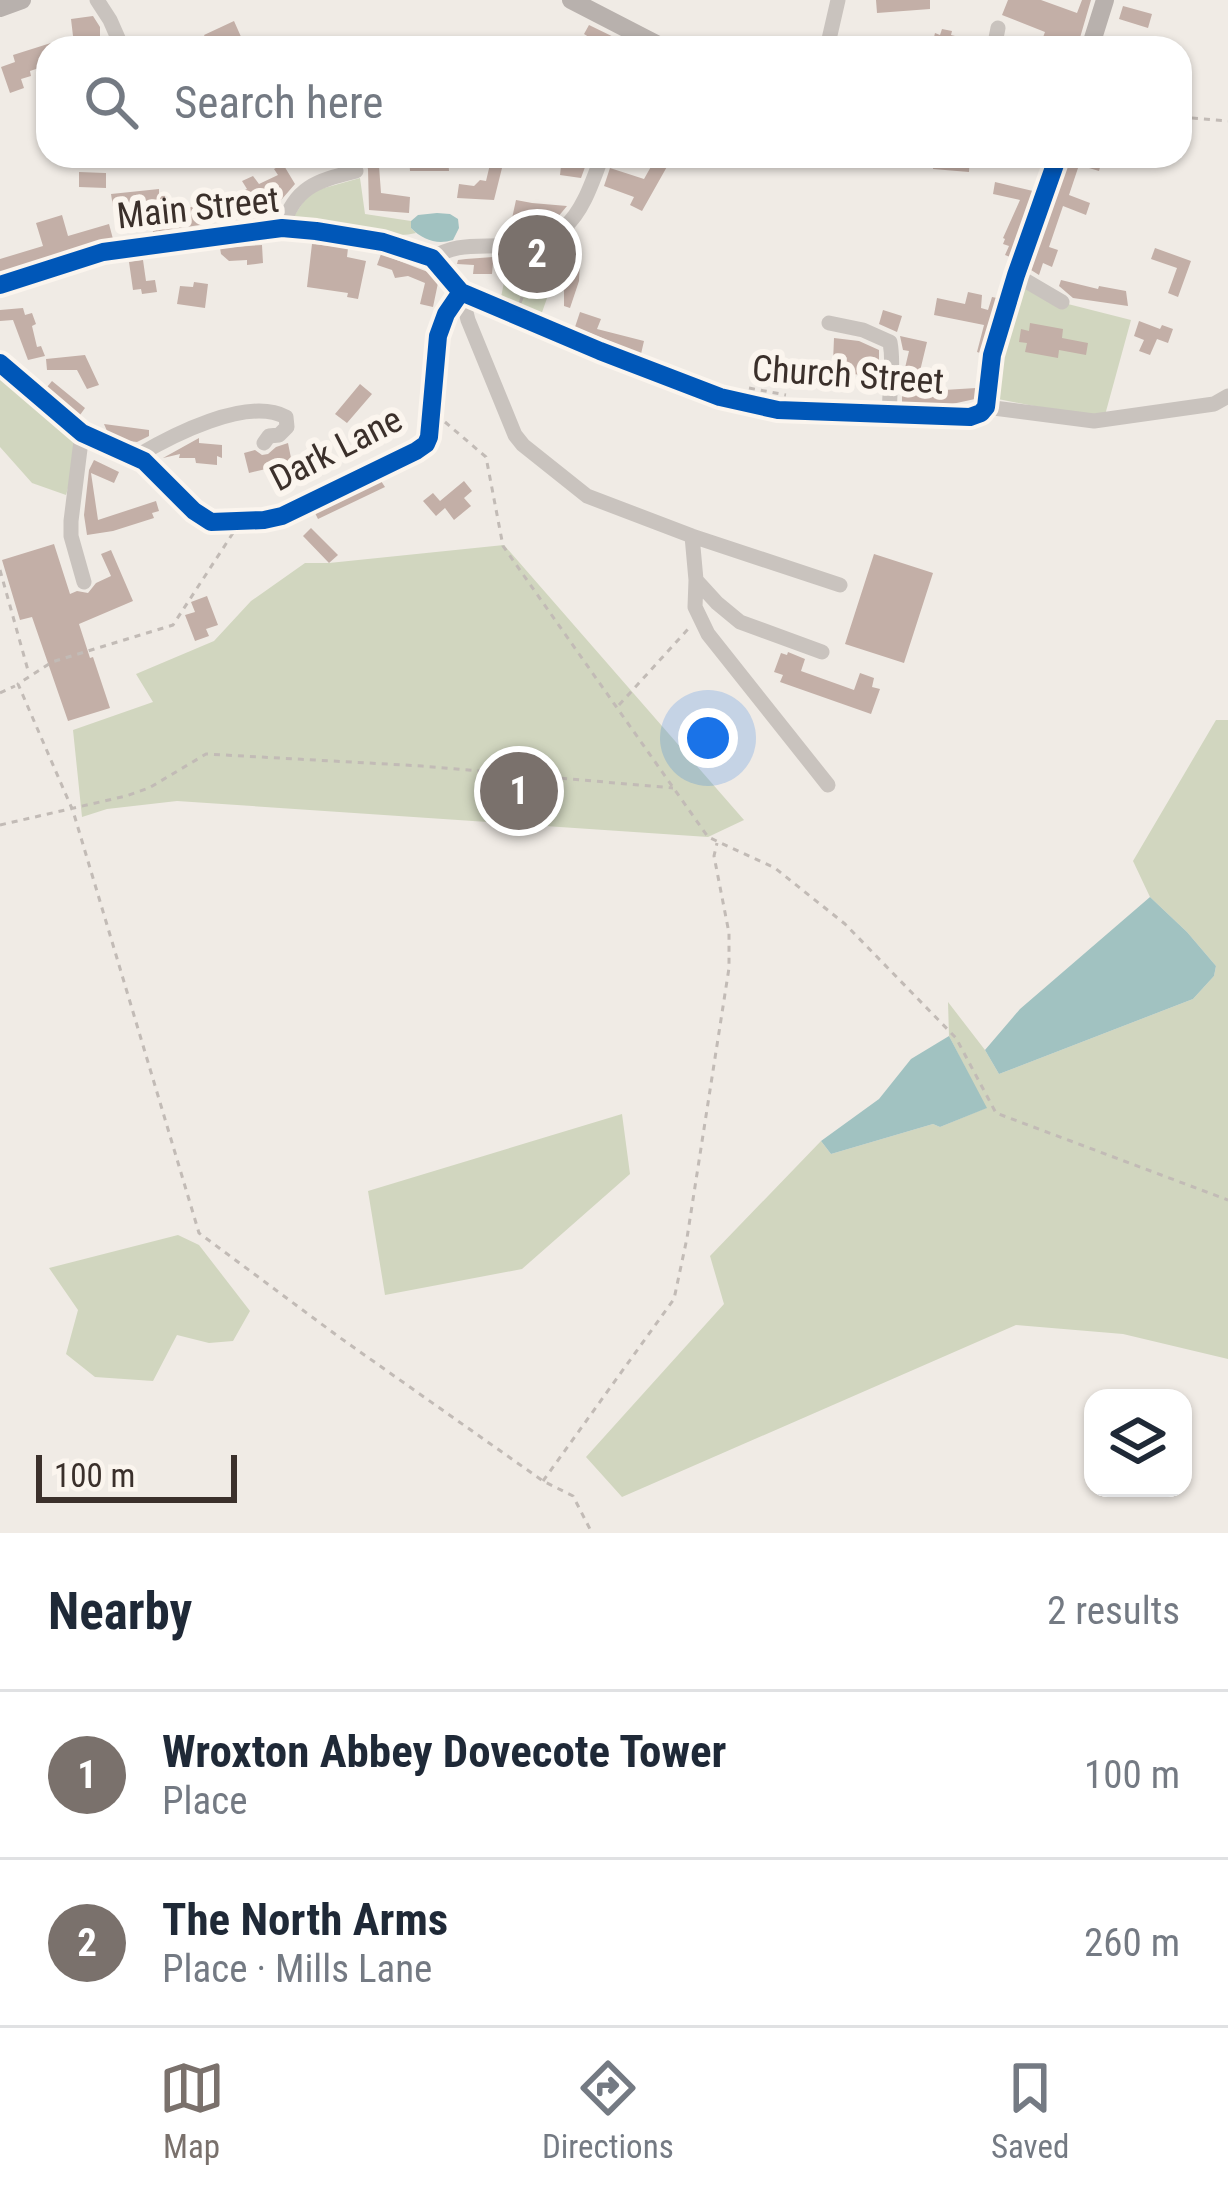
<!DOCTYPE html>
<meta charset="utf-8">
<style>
:root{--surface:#fff;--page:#f6f6f7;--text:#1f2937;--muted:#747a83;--line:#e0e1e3;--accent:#7a716c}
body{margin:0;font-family:"Roboto Condensed",sans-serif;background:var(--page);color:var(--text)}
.controls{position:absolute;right:36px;bottom:36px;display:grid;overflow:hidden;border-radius:24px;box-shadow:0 3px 9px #0004}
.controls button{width:108px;height:108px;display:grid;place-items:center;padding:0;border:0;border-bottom:3px solid var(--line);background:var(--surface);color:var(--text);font:60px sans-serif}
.scale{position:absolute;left:36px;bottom:30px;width:201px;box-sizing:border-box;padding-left:12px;border:6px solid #3b302b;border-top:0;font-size:33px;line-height:42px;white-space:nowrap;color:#3b302b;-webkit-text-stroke:9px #fbf5ee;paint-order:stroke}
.you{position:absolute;left:708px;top:738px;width:42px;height:42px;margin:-30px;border:9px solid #fff;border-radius:50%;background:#1a73e8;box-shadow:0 0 0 18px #1a73e833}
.badge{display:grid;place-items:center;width:78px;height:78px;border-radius:50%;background:var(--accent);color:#fff;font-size:39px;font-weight:700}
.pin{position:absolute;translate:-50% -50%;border:6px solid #fff;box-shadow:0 3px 12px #0006}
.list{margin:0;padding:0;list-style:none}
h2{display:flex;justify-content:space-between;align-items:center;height:156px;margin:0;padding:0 48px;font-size:51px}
h2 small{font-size:39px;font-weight:400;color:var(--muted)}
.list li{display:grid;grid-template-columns:78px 1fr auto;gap:36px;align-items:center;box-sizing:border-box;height:168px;padding:0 48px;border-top:3px solid var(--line)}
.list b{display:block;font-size:45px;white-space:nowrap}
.list p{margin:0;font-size:39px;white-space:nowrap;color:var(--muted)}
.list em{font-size:39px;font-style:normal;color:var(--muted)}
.icon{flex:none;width:66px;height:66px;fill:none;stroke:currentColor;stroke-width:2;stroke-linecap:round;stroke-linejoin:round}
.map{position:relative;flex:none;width:1228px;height:1533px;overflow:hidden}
.search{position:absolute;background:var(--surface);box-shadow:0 3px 9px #0004;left:36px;right:36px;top:36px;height:132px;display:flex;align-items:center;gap:30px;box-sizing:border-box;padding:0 42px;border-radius:36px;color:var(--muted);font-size:45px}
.sheet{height:492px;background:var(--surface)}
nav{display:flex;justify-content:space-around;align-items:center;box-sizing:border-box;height:168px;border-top:3px solid var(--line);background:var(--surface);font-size:33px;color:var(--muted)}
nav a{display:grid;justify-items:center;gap:6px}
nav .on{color:var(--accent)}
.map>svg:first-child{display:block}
</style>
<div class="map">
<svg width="1228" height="1533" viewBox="0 0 1228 1533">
<rect width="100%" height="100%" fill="#f0ebe5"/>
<!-- green -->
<path fill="#d1d6bf" d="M360 178 365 214 411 221V228L416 233C393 239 372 229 349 226 329 223 311 224 292 219L310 192Z
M542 260 539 277 553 281 539 321 500 302 508 263Z
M1020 280 1060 302 1131 320 1105 415 1085 416 998 399 1005 343Z
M0 372 73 434 77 457 66 495 32 483 0 447Z
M504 545 744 820 708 837 177 801 107 809 82 817 73 730 153 702 136 674 214 641 251 601 305 563H329Z
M1216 720H1228V1359L1123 1334 1016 1325 622 1497 586 1457 724 1304 710 1256 821 1141 831 1154 933 1124 940 1127 986 1108 949 1036 948 1002 985 1050 999 1074 1193 999 1214 976 1216 966 1187 932 1150 897 1133 861Z
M622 1114 630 1174 522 1269 385 1295 368 1191Z
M178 1235 199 1245 250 1311 233 1341 209 1343 177 1335 153 1381 95 1377 66 1354 78 1310 49 1268Z"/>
<!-- water -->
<path fill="#a1c2c1" d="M437 213 450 214 458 219 459 228 453 240C437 245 423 240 411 228V221L418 215Z
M1150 897 1187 932 1216 966 1214 976 1193 999 999 1074 985 1050 1020 1009Z
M949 1036 987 1108 940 1127 933 1124 831 1154 821 1141 879 1099 911 1059Z"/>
<!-- building -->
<path fill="#c3afa7" d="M876 0H930V9L877 13Z
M1008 0H1041L1077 13 1082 0H1091L1077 48H1039L1045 32 1002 15Z
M1123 6 1152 14 1148 28 1119 19Z
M93 16 100 27V48H48V65L30 71 31 76 21 79 24 88 10 93 1 67 15 62 13 55 73 36 71 19Z
M234 21 246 48H229L226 41 210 48 204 35Z
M589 25 626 43 631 48H587L592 39 584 34Z
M942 29 952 31 951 35 983 43 982 48H915L916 36 934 37 935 33 940 35Z
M363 156H401L402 160 379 166 381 193 410 197 409 213 369 210 368 169Z
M409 156H428V159L448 157 449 171H410Z
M492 156H505L494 200 457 198 459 184 474 186 480 180 486 181Z
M577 156H587L588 159 581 178 560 175 562 157 576 158Z
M657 156H673L642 211 630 205 634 197 604 186 610 168 644 179Z
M934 156H970L969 172 933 169Z
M1070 156H1103L1099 171 1079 165 1069 195 1090 203 1086 215 1063 206 1049 247 1058 250 1052 267 1043 263 1039 275 1031 270Z
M283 164 295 184 282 199 269 205 212 221 213 223 153 232 149 204 113 207 111 194 159 189V196H165L167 211 210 204V207L245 197 243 191 247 189 242 181 253 176 259 184 278 175 274 169Z
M79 172 106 173V188L79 187Z
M995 182 1033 191 1010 257 1005 255 1009 246 1003 244 1005 239 1003 238 1020 200 993 194Z
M516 200 532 203 567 206 557 218 545 225 511 223Z
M62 215 68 236 109 224 113 239 0 272V259L43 246 36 223Z
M312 244 348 248 347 257 366 261 358 299 347 297 348 293 307 287Z
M262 245 263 263 247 265V260L229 261 221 254 220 248Z
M1155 248 1191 261 1178 297 1168 293 1177 268 1151 259Z
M381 254 428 272 438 283 433 307 420 304 425 283 408 276 395 278 392 270 377 265Z
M534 254V262L493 263 492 274H473L474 265 457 264 458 260 466 259Z
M143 260 146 281 155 280 157 292 142 294 141 289 133 290 129 262Z
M580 260 579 281 570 308 564 306V285L573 279Z
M1061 280 1098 289 1099 286 1126 291 1128 306 1073 298 1059 286Z
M194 282 208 284 205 308 177 304 180 286 193 287Z
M968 292 982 295 981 308 988 310 992 297 997 298 980 353 977 352 984 325 934 315 937 298 965 304Z
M23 308 25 315 32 313 36 324 32 326 37 347 41 346 45 356 28 360 13 320 0 321V310Z
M883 310 902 316 897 332 879 324Z
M580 312 601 319 597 329 644 341 641 354 575 327Z
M1139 321 1160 329 1162 325 1173 329 1168 343 1157 339 1150 355 1139 351 1144 340 1134 336Z
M1030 323 1063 329 1062 338 1088 343 1086 355 1059 350 1058 358 1025 352 1027 343 1019 342 1021 329 1029 331Z
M900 336 927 342 920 371 905 368 909 351 903 350Z
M834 338 859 341 879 350V380H874L871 375 847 374 848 363 833 362Z
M85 355 99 385 87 389 77 370H47L46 359Z
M52 381 85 408 80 415 47 387Z
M360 384 372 394 347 423 335 414Z
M902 387 944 390 976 388 975 399 952 404 902 403Z
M104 424 149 430V436L137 442 129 441 107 431Z
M199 438V443L222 445V458L217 456V465L196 463 195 458H179L180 454 163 458Z
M288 443 292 463 249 473 244 453 255 450 262 455 268 454 276 447Z
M94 460 119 472 114 483 91 473 98 520 156 501 159 511 152 513 154 518 113 531 87 535 84 515 89 470Z
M381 481 385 487 318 519 315 513Z
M464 481 472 491 464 498 471 506 454 520 445 508 436 516 423 501 433 493 440 501Z
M311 528 338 555 329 563 303 536Z
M54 544 70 594 77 591 88 593 96 583 111 576 101 554 111 550 133 601 79 624 90 658 93 657 110 708 68 721 32 617 20 620 2 560Z
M874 554 933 573 904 663 845 644Z
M207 596 218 625 206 629 209 636 195 641 185 615 195 612 191 602Z
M788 652 805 659 801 671 854 690 860 673 874 678 872 687 880 689 871 714 780 682 783 675 774 672 781 653 787 655Z"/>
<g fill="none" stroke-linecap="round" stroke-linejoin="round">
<!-- path -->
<path stroke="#c2bbb6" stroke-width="3" stroke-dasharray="6 6" stroke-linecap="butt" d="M1180 117 1228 121
M520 303 532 271
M749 388 786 395
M445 422 486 457 503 546 708 837 775 868 845 924 956 1038 996 1113 1228 1200
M233 533 173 625 52 662 18 684 73 811 199 1233 339 1337 543 1481 573 1496 592 1533
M0 570 29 674
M0 693 15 686
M619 705 689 628
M0 825 126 796 149 788 206 754 422 766 673 788
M543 1481 674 1299 687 1238 729 968V933L714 856 717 843"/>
<!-- minor -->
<path stroke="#c9c3be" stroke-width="15" d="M97 0 110 20 121 45
M827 48 838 0
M994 48 998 28
M282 228C295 186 317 181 356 171
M432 258C450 247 465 246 487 246 566 245 577 226 602 156
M562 273 573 246 566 227
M1016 275 1062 302
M0 285 103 252 282 228 316 231 383 242 432 258 461 292 600 351 720 397 778 410 970 417 981 413 986 407 992 355 1016 275 1058 156
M461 292 468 320 515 435 523 445 587 496 692 536 840 585
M829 323 863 330 890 342C895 370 888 387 890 413
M0 363 82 433 144 461 194 511 211 522 264 520 282 516 416 451 426 444 429 437 438 336 446 314 461 292
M986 407 1094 421 1214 404 1228 396
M82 433 71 521V536L84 582
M137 456C171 436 247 396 286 417L287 427 279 435 269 436 264 443
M692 536 696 580 695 607 708 634 828 785
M696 580 717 603 740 622 822 652"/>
<!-- major -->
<path stroke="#b8b1ad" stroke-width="18" d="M571 0 664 48
M0 8 22 0
M1090 48 1105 0"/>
<!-- cycleway casing -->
<g stroke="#fbf5ee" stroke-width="26">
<path id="cycleway" d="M0 285 103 252 282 228 316 231 383 242 432 258 461 292 600 351 720 397 778 410 970 417 981 413 986 407 992 355 1016 275 1058 156
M0 363 82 433 144 461 194 511 211 522 264 520 282 516 416 451 426 444 429 437 438 336 446 314 461 292"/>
</g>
<!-- cycleway -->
<use href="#cycleway" stroke="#0057b8" stroke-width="18"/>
</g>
<g text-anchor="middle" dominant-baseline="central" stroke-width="12" stroke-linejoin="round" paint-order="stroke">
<!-- street labels -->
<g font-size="36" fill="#3b302b" stroke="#fbf5ee">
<text transform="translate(198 208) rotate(-6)">Main Street</text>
<text transform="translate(848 375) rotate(4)">Church Street</text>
<text transform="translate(336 449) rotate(-27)">Dark Lane</text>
</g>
</g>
</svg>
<div class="controls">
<button><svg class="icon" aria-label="layers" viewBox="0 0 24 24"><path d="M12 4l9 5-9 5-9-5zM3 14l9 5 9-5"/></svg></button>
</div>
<div class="scale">100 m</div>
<div class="you"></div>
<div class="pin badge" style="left:519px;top:791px">1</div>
<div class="pin badge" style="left:537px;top:254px">2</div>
<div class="search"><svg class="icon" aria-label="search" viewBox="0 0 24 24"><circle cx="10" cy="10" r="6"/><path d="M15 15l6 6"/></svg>Search here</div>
</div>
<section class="sheet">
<h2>Nearby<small>2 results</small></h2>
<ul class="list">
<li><span class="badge">1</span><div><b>Wroxton Abbey Dovecote Tower</b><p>Place</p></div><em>100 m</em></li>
<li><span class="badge">2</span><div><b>The North Arms</b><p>Place · Mills Lane</p></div><em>260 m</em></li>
</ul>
</section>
<nav>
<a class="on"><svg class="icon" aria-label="map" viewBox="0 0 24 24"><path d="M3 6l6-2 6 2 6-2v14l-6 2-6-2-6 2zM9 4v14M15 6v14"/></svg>Map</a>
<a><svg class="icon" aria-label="directions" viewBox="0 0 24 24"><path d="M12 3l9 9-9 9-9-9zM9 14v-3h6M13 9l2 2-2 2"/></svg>Directions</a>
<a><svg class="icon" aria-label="saved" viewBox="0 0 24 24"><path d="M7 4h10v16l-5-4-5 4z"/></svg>Saved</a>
</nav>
